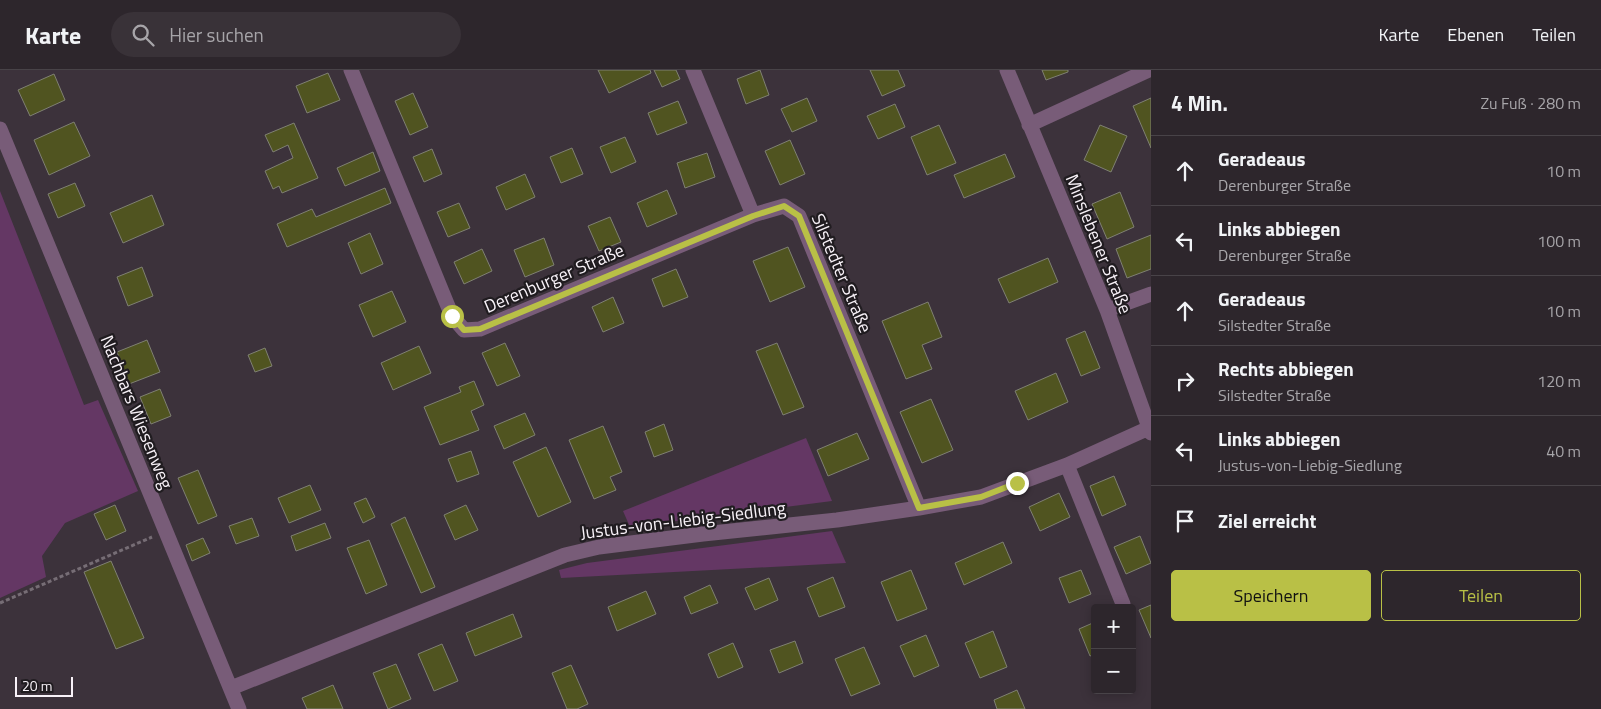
<!DOCTYPE html>
<html lang="de">
<meta charset="utf-8">
<style>
:root{--surface:#2d262c;--page:#393238;--text:#f1f3f6;--muted:#a7a5a9;--line:#484348;--accent:#b9c046}
body{margin:0;font-family:"Titillium Web",sans-serif;background:var(--page);color:var(--text)}
.controls{position:absolute;right:15px;bottom:15px;display:grid;overflow:hidden;border-radius:5px;box-shadow:0 2px 12px #0003}
.controls button{width:45px;height:45px;display:grid;place-items:center;padding:0;border:0;border-bottom:1px solid var(--line);background:var(--surface);color:var(--text);font:25px sans-serif}
.scale{position:absolute;left:15px;bottom:12px;width:58px;box-sizing:border-box;padding-left:5px;border:2px solid #f8f2f8;border-top:0;font-size:14px;line-height:18px;white-space:nowrap;color:#f8f2f8;-webkit-text-stroke:4px #201c20;paint-order:stroke}
.stop{position:absolute;width:15px;height:15px;margin:-11px;border:4px solid #b9c046;border-radius:50%;background:#fff}
.stop.end{background:#b9c046;border-color:#fff;box-shadow:0 1px 5px #0008}
.list{margin:0;padding:0;list-style:none}
h2{display:flex;justify-content:space-between;align-items:center;height:65px;margin:0;padding:0 20px;font-size:21px}
h2 small{font-size:16px;font-weight:400;color:var(--muted)}
.list li{display:grid;grid-template-columns:32px 1fr auto;gap:15px;align-items:center;box-sizing:border-box;height:70px;padding:0 20px;border-top:1px solid var(--line)}
.list b{display:block;font-size:19px;white-space:nowrap}
.list p{margin:0;font-size:16px;white-space:nowrap;color:var(--muted)}
.list em{font-size:16px;font-style:normal;color:var(--muted)}
.actions{display:flex;gap:10px;padding:15px 20px}
.actions a{flex:1;padding:11px 0;border:1px solid var(--accent);border-radius:5px;text-align:center;font-size:18px;color:var(--accent)}
.actions .main{background:var(--accent);color:#111}
.icon{flex:none;width:28px;height:28px;fill:none;stroke:currentColor;stroke-width:2;stroke-linecap:round;stroke-linejoin:round}
.map{position:relative;flex:none;width:1151px;height:639px;overflow:hidden}
header{display:flex;align-items:center;gap:30px;box-sizing:border-box;height:70px;padding:0 25px;background:var(--surface);border-bottom:1px solid var(--line)}
header strong{font-size:24px}
nav{display:flex;gap:28px;margin-inline-start:auto;font-size:18px}
.search{width:350px;height:45px;background:var(--page);display:flex;align-items:center;gap:12px;box-sizing:border-box;padding:0 18px;border-radius:28px;color:var(--muted);font-size:19px}
main{display:flex}
aside{flex:1;background:var(--surface)}
.map>svg:first-child{display:block}
</style>
<header>
<strong>Karte</strong>
<div class="search"><svg class="icon" aria-label="search" viewBox="0 0 24 24"><circle cx="10" cy="10" r="6"/><path d="M15 15l6 6"/></svg>Hier suchen</div>
<nav><a>Karte</a><a>Ebenen</a><a>Teilen</a></nav>
</header>
<main>
<div class="map">
<svg width="1151" height="639" viewBox="0 0 1151 639">
<rect width="100%" height="100%" fill="#3c323b"/>
<!-- green -->
<path fill="#643764" d="M0 121 84 335 98 330 138 421 65 453 42 486 46 507 0 528Z
M806 368 832 431 630 457 623 441Z
M832 461 846 493 561 508 559 500 587 493Z"/>
<!-- building -->
<path fill="#505420" stroke="#7f8073" d="M598 0H650L651 3 609 23Z
M654 0H676L680 9 662 17Z
M760 0 769 25 746 34 737 9Z
M870 0H898L905 16 882 26Z
M1042 0H1068V2L1046 10Z
M328 3 340 30 307 43 296 16Z
M54 4 65 30 30 46 18 20Z
M413 23 428 57 410 65 395 31Z
M807 28 817 51 792 62 781 39Z
M1151 28V78L1133 36Z
M678 31 687 53 657 65 648 43Z
M895 34 905 57 878 69 867 46Z
M74 52 90 86 49 105 34 70Z
M294 53 318 108 282 123 279 116 273 119 265 101 293 88 288 75 273 82 265 65Z
M939 55 956 93 927 105 911 67Z
M1100 55 1127 66 1111 102 1084 90Z
M625 67 636 92 611 103 600 77Z
M790 70 805 104 780 115 765 81Z
M572 78 583 104 561 113 550 87Z
M432 79 442 104 424 112 413 87Z
M373 82 380 101 345 116 337 98Z
M707 83 715 107 685 118 677 93Z
M1005 84 1015 107 964 128 954 105Z
M525 104 535 127 506 140 496 117Z
M75 113 85 136 58 148 48 124Z
M385 118 391 133 287 177 277 154 312 139 316 147Z
M667 120 677 144 647 157 637 133Z
M1120 122 1134 157 1107 169 1092 134Z
M152 125 164 155 123 173 110 143Z
M459 133 470 158 448 167 437 142Z
M610 147 621 172 599 181 588 156Z
M370 163 383 194 361 204 348 173Z
M1151 165V199L1127 208 1116 179Z
M544 168 554 195 525 207 514 180Z
M788 177 805 217 770 232 753 191Z
M482 179 492 201 464 214 454 192Z
M1048 188 1058 212 1009 233 998 209Z
M142 197 153 226 128 236 117 207Z
M676 199 688 227 663 237 652 209Z
M392 221 406 252 373 267 359 235Z
M613 227 624 253 603 262 592 237Z
M928 232 942 267 922 275 932 299 906 309 882 251Z
M1085 261 1100 298 1081 306 1066 269Z
M147 270 160 302 129 314 117 282Z
M505 273 520 306 497 316 482 283Z
M777 273 804 337 783 345 756 281Z
M419 276 431 303 393 320 381 293Z
M265 278 272 296 255 302 248 285Z
M1056 303 1068 332 1028 350 1015 321Z
M474 311 484 335 471 341 479 360 440 375 424 337 461 322 459 317Z
M160 319 171 346 151 354 140 327Z
M931 329 953 380 922 393 900 342Z
M525 343 535 365 504 379 494 356Z
M664 354 673 380 654 387 645 362Z
M603 356 622 402 610 407 616 420 594 429 569 370Z
M857 363 869 389 828 406 817 380Z
M546 377 571 432 538 447 513 392Z
M471 381 479 404 457 412 448 389Z
M198 400 217 446 198 454 178 408Z
M1114 406 1126 435 1102 446 1090 416Z
M310 415 321 440 289 453 278 428Z
M1059 423 1070 447 1040 461 1029 437Z
M366 428 375 447 363 453 354 433Z
M115 435 126 461 106 470 94 444Z
M466 435 478 460 455 470 444 445Z
M405 447 435 517 421 523 391 454Z
M252 448 259 466 236 474 229 456Z
M325 453 331 468 296 481 291 466Z
M1140 466 1151 493 1126 504 1114 477Z
M203 468 210 483 192 491 186 475Z
M369 470 387 515 366 524 347 478Z
M1003 472 1012 493 964 515 955 493Z
M111 491 144 568 116 579 84 502Z
M911 500 927 539 897 551 881 512Z
M1081 500 1091 524 1069 533 1059 508Z
M833 507 845 537 819 547 807 518Z
M769 508 778 530 755 540 745 518Z
M710 515 718 533 691 544 684 527Z
M646 521 656 544 617 561 608 537Z
M1151 535V568L1139 540Z
M513 544 522 567 475 586 466 563Z
M1095 552V584L1090 586 1079 559Z
M993 561 1007 597 980 608 965 573Z
M926 565 939 596 914 607 900 576Z
M795 571 803 593 779 603 770 580Z
M733 573 743 597 718 608 708 584Z
M442 574 458 611 434 621 418 584Z
M864 577 880 614 851 626 835 589Z
M396 594 411 629 388 639 373 603Z
M571 595 588 634 577 639H567L552 603Z
M333 615 343 639H307L302 628Z
M1017 620 1025 639H997L994 630Z"/>
<g fill="none" stroke-linecap="round" stroke-linejoin="round">
<!-- path -->
<path stroke="#766d75" stroke-width="3" stroke-dasharray="4 2.5" stroke-linecap="butt" d="M0 533 152 467"/>
<!-- minor -->
<path stroke="#785c78" stroke-width="15" d="M351 0 452 246 464 260 480 259 753 145
M693 0 753 145 784 136 799 146 919 438
M1007 0 1107 240 1151 363
M1029 55 1149 0
M0 59 239 639
M1107 240 1151 224
M1067 395 1123 534
M231 618 565 485 599 477 703 464 837 450 919 438 981 427 1067 395 1149 358"/>
</g>
<g fill="none" stroke-linecap="round" stroke-linejoin="round">
<!-- route -->
<path stroke="#b9c046" stroke-width="6" d="M452 246 464 260 480 259 753 146 784 136 799 146 919 438 981 427 1017 413"/>
</g>
<g text-anchor="middle" dominant-baseline="central" stroke-width="4.5" stroke-linejoin="round" paint-order="stroke">
<!-- street labels -->
<g font-size="18" fill="#f8f2f8" stroke="#201c20">
<text transform="translate(1099 174) rotate(68)">Minslebener Straße</text>
<text transform="translate(842 203) rotate(67)">Silstedter Straße</text>
<text transform="translate(554 208) rotate(-23)">Derenburger Straße</text>
<text transform="translate(137 342) rotate(68)">Nachbars Wiesenweg</text>
<text transform="translate(683 450) rotate(-7)">Justus-von-Liebig-Siedlung</text>
</g>
</g>
</svg>
<div class="controls">
<button>+</button>
<button>−</button>
</div>
<div class="scale">20 m</div>
<div class="stop" style="left:452px;top:246px"></div>
<div class="stop end" style="left:1017px;top:413px"></div>
</div>
<aside>
<h2>4 Min.<small>Zu Fuß · 280 m</small></h2>
<ul class="list">
<li><svg class="icon" aria-label="ahead" viewBox="0 0 24 24"><path d="M12 20V5M6 11l6-6 6 6"/></svg><div><b>Geradeaus</b><p>Derenburger Straße</p></div><em>10 m</em></li>
<li><svg class="icon" aria-label="left" viewBox="0 0 24 24"><path d="M17 20v-9H6M10 6l-5 5 5 5"/></svg><div><b>Links abbiegen</b><p>Derenburger Straße</p></div><em>100 m</em></li>
<li><svg class="icon" aria-label="ahead" viewBox="0 0 24 24"><path d="M12 20V5M6 11l6-6 6 6"/></svg><div><b>Geradeaus</b><p>Silstedter Straße</p></div><em>10 m</em></li>
<li><svg class="icon" aria-label="right" viewBox="0 0 24 24"><path d="M7 20v-9h11M14 6l5 5-5 5"/></svg><div><b>Rechts abbiegen</b><p>Silstedter Straße</p></div><em>120 m</em></li>
<li><svg class="icon" aria-label="left" viewBox="0 0 24 24"><path d="M17 20v-9H6M10 6l-5 5 5 5"/></svg><div><b>Links abbiegen</b><p>Justus-von-Liebig-Siedlung</p></div><em>40 m</em></li>
<li><svg class="icon" aria-label="arrive" viewBox="0 0 24 24"><path d="M6 21V4h12l-3 4 3 4H6"/></svg><div><b>Ziel erreicht</b></div></li>
</ul>
<div class="actions"><a class="main">Speichern</a><a>Teilen</a></div>
</aside>
</main>
